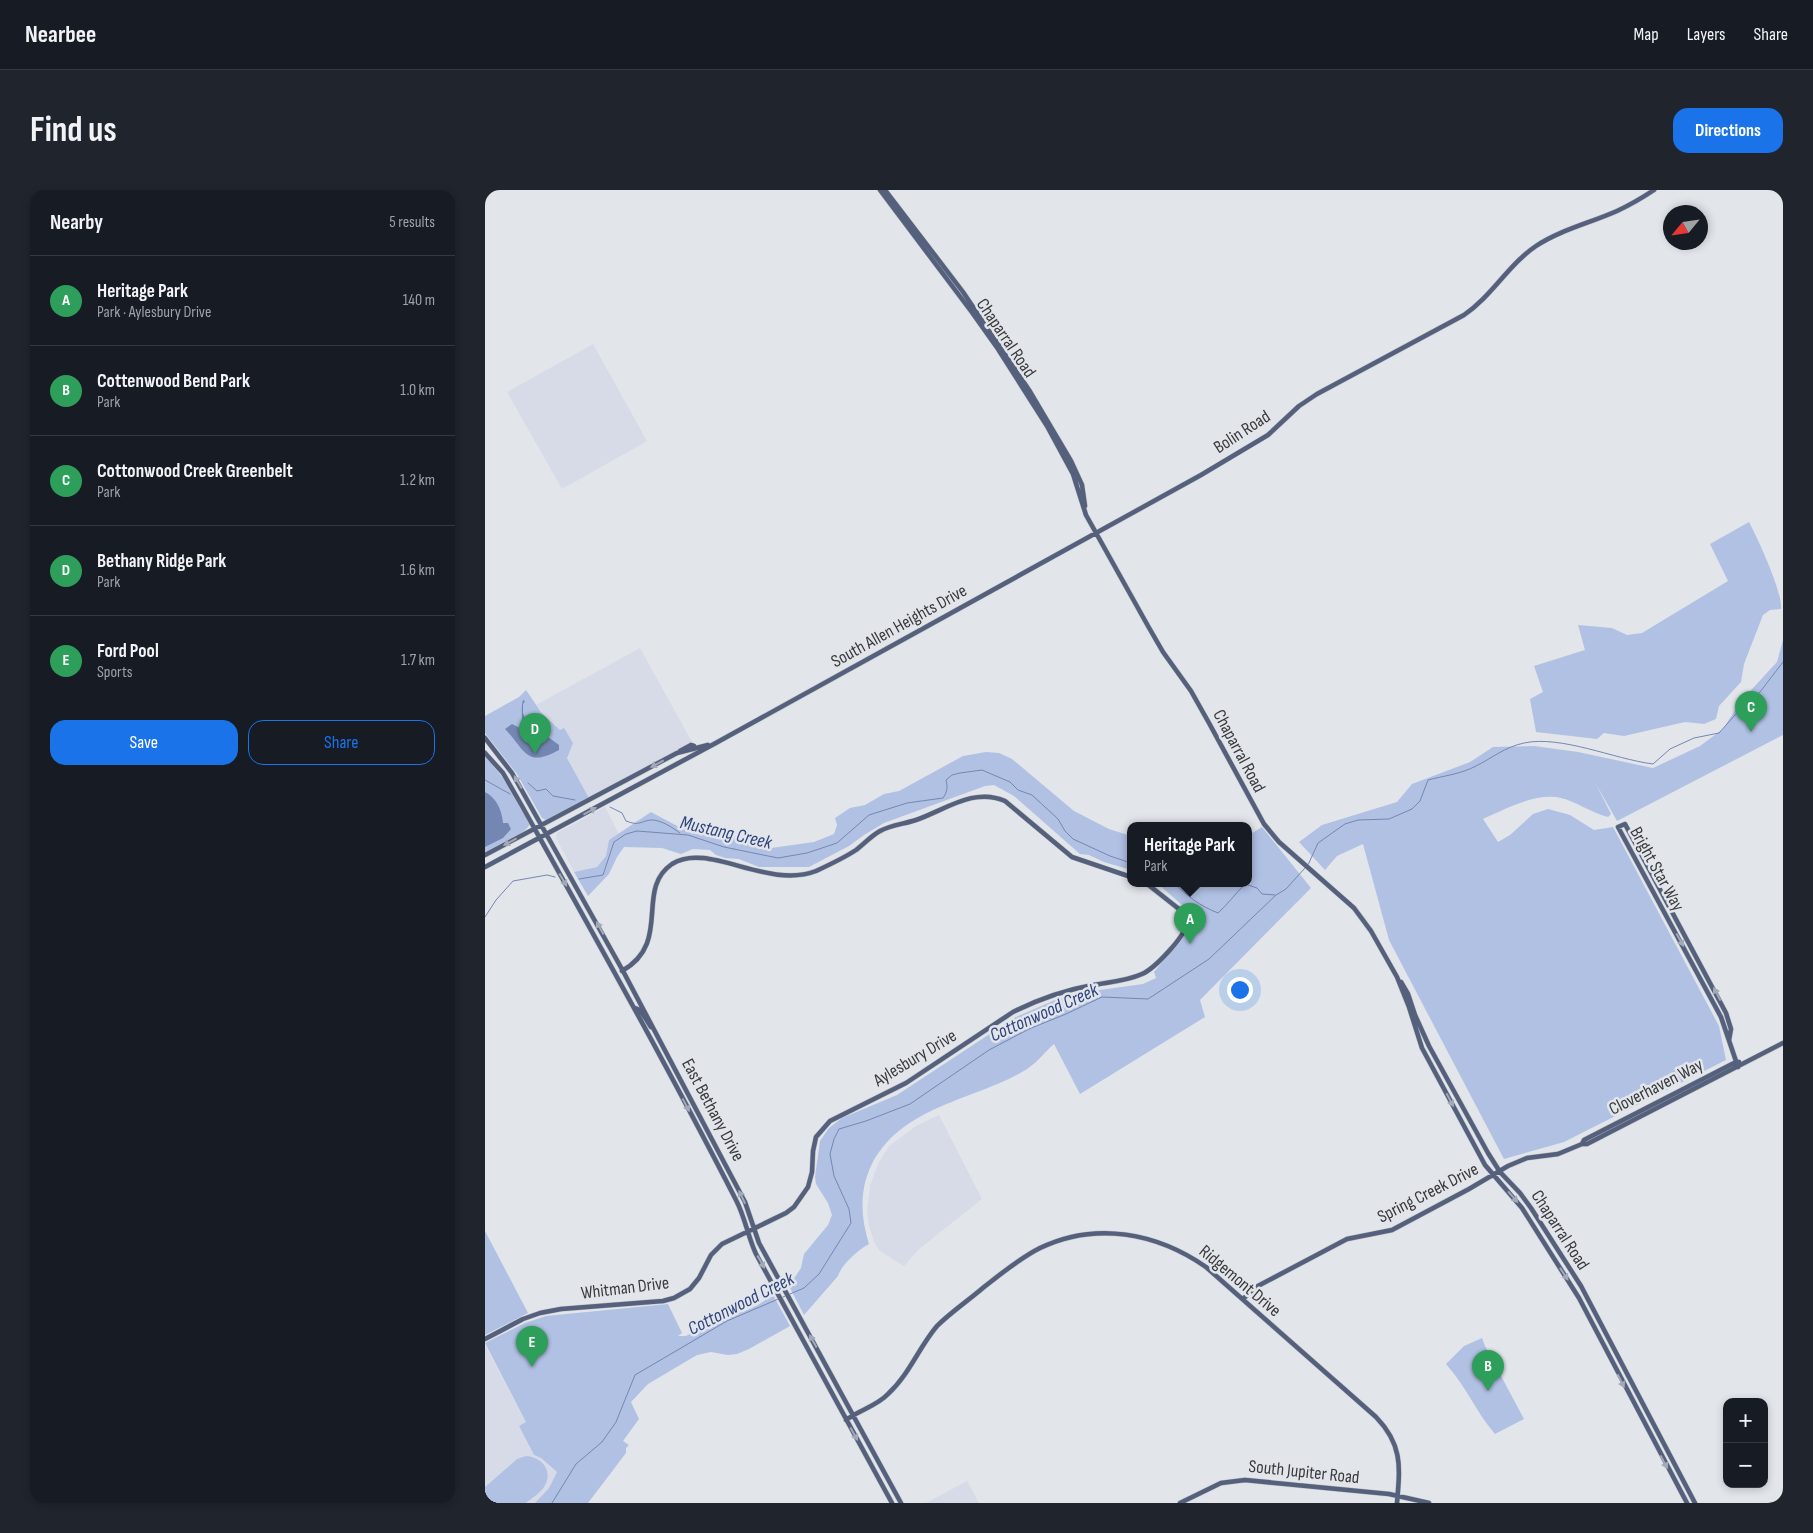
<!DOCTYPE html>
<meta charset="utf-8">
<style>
:root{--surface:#171b24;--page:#20242c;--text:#f1f3f6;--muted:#9ea1a6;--line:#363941;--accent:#1a73e8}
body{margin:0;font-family:"Sofia Sans Condensed",sans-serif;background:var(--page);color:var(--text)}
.controls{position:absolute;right:15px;bottom:15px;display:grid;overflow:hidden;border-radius:10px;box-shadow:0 2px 8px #0003}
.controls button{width:45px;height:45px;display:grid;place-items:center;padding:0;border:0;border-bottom:1px solid var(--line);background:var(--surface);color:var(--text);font:25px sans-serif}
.compass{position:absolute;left:1178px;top:15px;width:45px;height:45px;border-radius:50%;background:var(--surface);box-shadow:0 2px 8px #0003;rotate:241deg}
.you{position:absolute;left:754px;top:799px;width:18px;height:18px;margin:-12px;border:4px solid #fff;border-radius:50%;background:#1a73e8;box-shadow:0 0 0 8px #1a73e833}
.badge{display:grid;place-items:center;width:32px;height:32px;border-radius:50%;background:var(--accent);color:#fff;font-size:16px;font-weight:700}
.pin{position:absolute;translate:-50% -41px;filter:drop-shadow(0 1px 2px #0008)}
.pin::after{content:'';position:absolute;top:26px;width:18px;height:15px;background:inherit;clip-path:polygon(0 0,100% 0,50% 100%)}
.popup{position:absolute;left:642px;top:632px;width:125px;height:65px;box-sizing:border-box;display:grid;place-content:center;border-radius:10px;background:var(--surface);filter:drop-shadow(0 1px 4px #0005);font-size:16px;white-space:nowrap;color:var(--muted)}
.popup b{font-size:19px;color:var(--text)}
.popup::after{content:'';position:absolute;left:50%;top:100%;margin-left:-10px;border:10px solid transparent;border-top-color:var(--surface)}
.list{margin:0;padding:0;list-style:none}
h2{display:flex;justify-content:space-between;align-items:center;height:65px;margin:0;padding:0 20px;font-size:21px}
h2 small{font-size:16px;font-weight:400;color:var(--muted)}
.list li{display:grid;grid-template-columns:32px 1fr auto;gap:15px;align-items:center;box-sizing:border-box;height:90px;padding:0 20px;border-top:1px solid var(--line)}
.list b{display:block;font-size:19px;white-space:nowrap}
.list p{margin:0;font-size:16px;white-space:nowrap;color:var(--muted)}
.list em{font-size:16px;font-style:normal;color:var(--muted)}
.actions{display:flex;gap:10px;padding:15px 20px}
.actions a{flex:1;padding:11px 0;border:1px solid var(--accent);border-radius:15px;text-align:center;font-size:18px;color:var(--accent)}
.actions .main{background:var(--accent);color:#fff}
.map{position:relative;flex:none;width:1298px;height:1313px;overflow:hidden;border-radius:15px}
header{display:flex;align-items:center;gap:30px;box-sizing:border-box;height:70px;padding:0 25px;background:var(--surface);border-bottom:1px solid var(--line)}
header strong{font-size:24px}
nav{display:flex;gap:28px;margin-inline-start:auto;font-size:18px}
.intro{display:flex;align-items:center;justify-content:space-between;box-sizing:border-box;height:120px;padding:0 30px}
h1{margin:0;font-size:35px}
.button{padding:12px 22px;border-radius:15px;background:var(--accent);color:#fff;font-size:18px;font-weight:700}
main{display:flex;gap:30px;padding:0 30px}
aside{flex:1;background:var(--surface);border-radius:15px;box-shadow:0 2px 8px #0003}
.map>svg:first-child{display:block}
</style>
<header>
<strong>Nearbee</strong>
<nav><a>Map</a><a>Layers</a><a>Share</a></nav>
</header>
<div class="intro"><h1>Find us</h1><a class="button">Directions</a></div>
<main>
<aside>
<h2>Nearby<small>5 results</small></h2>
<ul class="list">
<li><span class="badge" style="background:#2e9e5b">A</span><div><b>Heritage Park</b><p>Park · Aylesbury Drive</p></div><em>140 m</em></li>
<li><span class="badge" style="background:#2e9e5b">B</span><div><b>Cottenwood Bend Park</b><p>Park</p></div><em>1.0 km</em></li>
<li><span class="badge" style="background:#2e9e5b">C</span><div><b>Cottonwood Creek Greenbelt</b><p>Park</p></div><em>1.2 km</em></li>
<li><span class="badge" style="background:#2e9e5b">D</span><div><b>Bethany Ridge Park</b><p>Park</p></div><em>1.6 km</em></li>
<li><span class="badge" style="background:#2e9e5b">E</span><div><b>Ford Pool</b><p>Sports</p></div><em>1.7 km</em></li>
</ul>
<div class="actions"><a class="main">Save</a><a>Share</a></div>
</aside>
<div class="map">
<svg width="1298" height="1313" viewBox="0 0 1298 1313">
<rect width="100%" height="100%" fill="#e2e5ea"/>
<!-- built -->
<path fill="#d6dbe7" d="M108 154 162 251 77 299 22 202Z
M155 458 207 552 104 608 82 568 79 538 75 540 51 515Z
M120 617 134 644 124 650 121 666 112 677 89 682 71 648 72 643Z
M454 925 497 1009 434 1059 419 1076 395 1061 389 1052 384 1035 382 1021 385 996 393 974 404 956 431 936Z
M0 1155 41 1232 34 1236 49 1265 56 1268 72 1282 64 1298 50 1313H0Z
M482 1291 494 1313H441Z"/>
<!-- green -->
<path fill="#b1c1e4" d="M1264 332C1273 349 1298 403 1296 419L1285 420 1278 425 1259 474 1256 492 1234 516 1231 529 1219 534 1200 532 1139 546 1119 543 1112 549 1051 542 1045 509 1058 502 1049 476 1100 460 1093 435 1127 438 1142 445 1157 443 1243 391 1225 354Z
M1298 450V545L1132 631 1111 594 1126 624 1123 627C1107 623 1090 611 1076 608 1052 602 1020 619 998 629L1013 652 1025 645 1048 624 1063 619 1085 625 1109 640 1128 637 1234 836 1241 870 1079 952 1019 969 904 750 878 654 852 666 840 680 814 652 837 635 912 612 927 594 985 572 1008 557 1049 556 1093 562 1168 578 1215 556 1238 539 1256 511 1292 472Z
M41 500 56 522 75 540 79 538 88 553 82 568 104 608 61 630 57 628 32 584 0 543V526L34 507Z
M501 562 514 563 527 569 589 621 624 639 646 646V680L619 672 604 665 595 664 529 606 509 595 500 596 399 633 379 645 364 656 324 677H274L254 669 240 668 231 665 225 660 208 659 196 664 177 658 139 657 132 667 124 684 103 706 89 682 112 677 121 666 124 650 166 622 194 637 203 635 215 643 237 646H249L279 659 329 652 349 644 352 635 350 628 365 618 380 615 399 604 414 601 478 566Z
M0 566 18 588 45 634C39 646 12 656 0 662Z
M777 637 826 698 715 810 720 827 595 904 569 854C559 863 549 876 537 882 485 911 415 917 386 976 374 1001 376 1029 384 1054 373 1060 357 1074 353 1086L319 1125 304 1096 316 1078 319 1064 343 1035 347 1025 343 1013 331 994 330 987 335 951 344 938 357 928 412 905 529 828 570 810 615 800 658 794 671 788 669 782 703 741 705 722 672 693H764V645Z
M0 1041 43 1123 0 1145Z
M288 1105 305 1136 264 1159 252 1164 243 1165 226 1162 212 1165 163 1194 146 1212 154 1229 138 1251 144 1255 141 1258V1263L103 1313H50L64 1298 72 1282 56 1268 49 1265 34 1236 41 1232 0 1153 40 1133 61 1126 183 1114 197 1143 193 1146H201L240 1126 258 1122 273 1115Z
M997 1148 1000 1156 1039 1229 1010 1244C991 1222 981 1196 961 1174L979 1156Z
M41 1266C57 1267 69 1281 59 1297 55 1303 47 1308 41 1313H0V1297L32 1269Z"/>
<!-- water -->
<path fill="#7487b2" d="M38 510 40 511 38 514V523L44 538 48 540 55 541 74 555V560C41 578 41 561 20 539L27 534 35 538C39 530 35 519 38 510Z
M0 602C12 608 17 621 18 633H23L26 639 18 648 0 657Z"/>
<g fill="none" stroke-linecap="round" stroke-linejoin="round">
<!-- stream -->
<path stroke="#7487b2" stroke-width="1" d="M0 590 25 604
M43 593 52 601 61 599 68 606 90 610
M125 617 137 623 141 631C154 636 154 632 165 630 175 629 188 638 195 643
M823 675 833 653 860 634 873 630 904 629 927 619 935 611 943 590C958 586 976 584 991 576 1007 568 1020 557 1039 553 1076 545 1129 569 1168 574L1185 559 1209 548 1234 543 1250 525 1275 502 1298 472
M94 689 118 685 129 652 141 644 152 641 203 645 239 657 293 668 322 663 352 653 384 625 422 613 458 608C462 602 463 598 461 590L467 585 475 583 497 580 525 592 533 600 547 605 573 629 580 641 588 649 625 666 646 673
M689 693C702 706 715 716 733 723 743 714 750 704 760 694L772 698 777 704 790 705
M0 727 11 710 28 691 62 685 70 687
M67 1313 91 1274 117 1252 131 1232 150 1185 242 1131 319 1098 334 1084 366 1033 364 1019 349 986 345 964 349 949 354 939 381 931 425 914 504 860 544 839 581 824 617 807 663 809 724 769 791 705 801 699 820 678"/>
<!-- secondary casing -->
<g stroke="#c0c3c7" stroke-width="5.5">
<path id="secondary" d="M395 0 486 121 513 159 562 236 588 284 601 325 663 436 678 462 706 501 724 533 779 634 794 652 869 718 886 741 912 787 924 817 937 858 1000 975 1037 1018 1094 1108 1202 1313
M400 0 478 102 544 200 586 271 597 295 600 316
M0 548 27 583 138 781 260 1012 274 1053 416 1313
M195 561 206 555 209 556V559
M0 563 18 583 37 616C110 747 183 877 251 1010 260 1027 263 1047 271 1064L407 1313
M0 665 192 563 223 555
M0 677 229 554 716 285 783 245 814 216 832 204 979 125C1007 106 1023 75 1051 56 1075 40 1105 33 1132 21 1145 15 1157 8 1169 0
M137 781C188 752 149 700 187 674 223 651 282 700 331 681 344 675 359 668 371 660 379 654 386 646 395 641 406 635 419 634 431 630 460 620 489 597 520 611L587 667 646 687
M916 792 923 804 930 825 944 856 1003 963 1015 982 1035 1003 1046 1018 1096 1096 1210 1313
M150 818 155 820 166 837
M1244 850 1246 839 1241 823 1140 634 1133 637 1236 827 1253 877
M1097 954 1099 950 1251 872H1254
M758 1109 771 1097 862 1049 907 1040 984 999 1023 976 1042 968 1073 964 1097 954H1102L1298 853
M0 1149 38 1129 55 1123 76 1119 178 1111 189 1108 205 1099 214 1088 226 1065 237 1054 301 1023 309 1017 323 997 327 982 328 961 331 947 345 931 421 893 528 822C554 809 580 800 608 795 624 792 642 791 657 784 669 779 700 747 702 733 703 729 701 726 699 723L661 693
M361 1230C374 1220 392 1216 403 1204 424 1185 434 1157 452 1136 466 1122 484 1110 499 1097 517 1083 535 1068 555 1058 611 1031 672 1043 721 1077L891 1227C918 1255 915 1277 912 1313
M695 1313 736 1293 760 1290 904 1304 944 1313"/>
</g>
<!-- secondary -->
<use href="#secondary" stroke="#54607c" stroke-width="4.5"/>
</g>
<!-- one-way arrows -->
<defs><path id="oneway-solid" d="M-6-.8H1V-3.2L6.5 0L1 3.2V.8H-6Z" transform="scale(1.25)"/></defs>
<g fill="#a2a9b8">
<use href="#oneway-solid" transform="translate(172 574) rotate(152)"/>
<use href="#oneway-solid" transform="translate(33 592) rotate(-121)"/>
<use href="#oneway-solid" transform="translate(105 621) rotate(-29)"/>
<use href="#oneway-solid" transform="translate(25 652) rotate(152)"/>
<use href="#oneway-solid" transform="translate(78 690) rotate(60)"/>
<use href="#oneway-solid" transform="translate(115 738) rotate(-119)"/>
<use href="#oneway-solid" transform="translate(1195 750) rotate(61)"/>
<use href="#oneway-solid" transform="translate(1232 804) rotate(-118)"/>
<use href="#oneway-solid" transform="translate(965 910) rotate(62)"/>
<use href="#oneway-solid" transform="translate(201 915) rotate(62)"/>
<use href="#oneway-solid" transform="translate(257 1007) rotate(-115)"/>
<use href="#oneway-solid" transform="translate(1028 1007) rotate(49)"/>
<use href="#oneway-solid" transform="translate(276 1072) rotate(61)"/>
<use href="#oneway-solid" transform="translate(1079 1084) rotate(57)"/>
<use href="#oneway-solid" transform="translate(328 1151) rotate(-119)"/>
<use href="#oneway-solid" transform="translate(1136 1191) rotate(63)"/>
<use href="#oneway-solid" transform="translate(369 1244) rotate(61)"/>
<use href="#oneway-solid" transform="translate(1179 1272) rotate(62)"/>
</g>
<g text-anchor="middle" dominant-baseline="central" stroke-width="5" stroke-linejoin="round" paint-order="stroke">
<!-- street labels -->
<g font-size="18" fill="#393a3c" stroke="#e2e5ea">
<text transform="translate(521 148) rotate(56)">Chaparral Road</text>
<text transform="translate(757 242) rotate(-33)">Bolin Road</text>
<text transform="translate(414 436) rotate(-29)">South Allen Heights Drive</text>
<text transform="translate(754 561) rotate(62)">Chaparral Road</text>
<text transform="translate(1172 679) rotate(61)">Bright Star Way</text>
<text transform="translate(430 868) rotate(-31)">Aylesbury Drive</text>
<text transform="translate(1171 897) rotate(-27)">Cloverhaven Way</text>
<text transform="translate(228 920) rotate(62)">East Bethany Drive</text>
<text transform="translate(943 1003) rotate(-27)">Spring Creek Drive</text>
<text transform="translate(1075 1040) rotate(57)">Chaparral Road</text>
<text transform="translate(755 1091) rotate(40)">Ridgemont Drive</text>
<text transform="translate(140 1098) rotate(-7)">Whitman Drive</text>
<text transform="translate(819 1282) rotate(6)">South Jupiter Road</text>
</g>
<!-- water labels -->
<g font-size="19" font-style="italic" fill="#2f447e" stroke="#e2e5ea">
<text transform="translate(241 643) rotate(13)">Mustang Creek</text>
<text transform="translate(559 823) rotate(-24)">Cottonwood Creek</text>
<text transform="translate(256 1114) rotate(-27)">Cottonwood Creek</text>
</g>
</g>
</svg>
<div class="controls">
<button>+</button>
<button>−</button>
</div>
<svg class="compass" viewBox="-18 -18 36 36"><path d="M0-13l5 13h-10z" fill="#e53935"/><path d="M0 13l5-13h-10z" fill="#9ea1a6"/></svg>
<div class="you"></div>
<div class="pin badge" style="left:705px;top:754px;background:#2e9e5b">A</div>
<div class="popup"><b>Heritage Park</b>Park</div>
<div class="pin badge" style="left:1003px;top:1201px;background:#2e9e5b">B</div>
<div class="pin badge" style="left:1266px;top:542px;background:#2e9e5b">C</div>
<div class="pin badge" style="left:50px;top:564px;background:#2e9e5b">D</div>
<div class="pin badge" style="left:47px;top:1177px;background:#2e9e5b">E</div>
</div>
</main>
